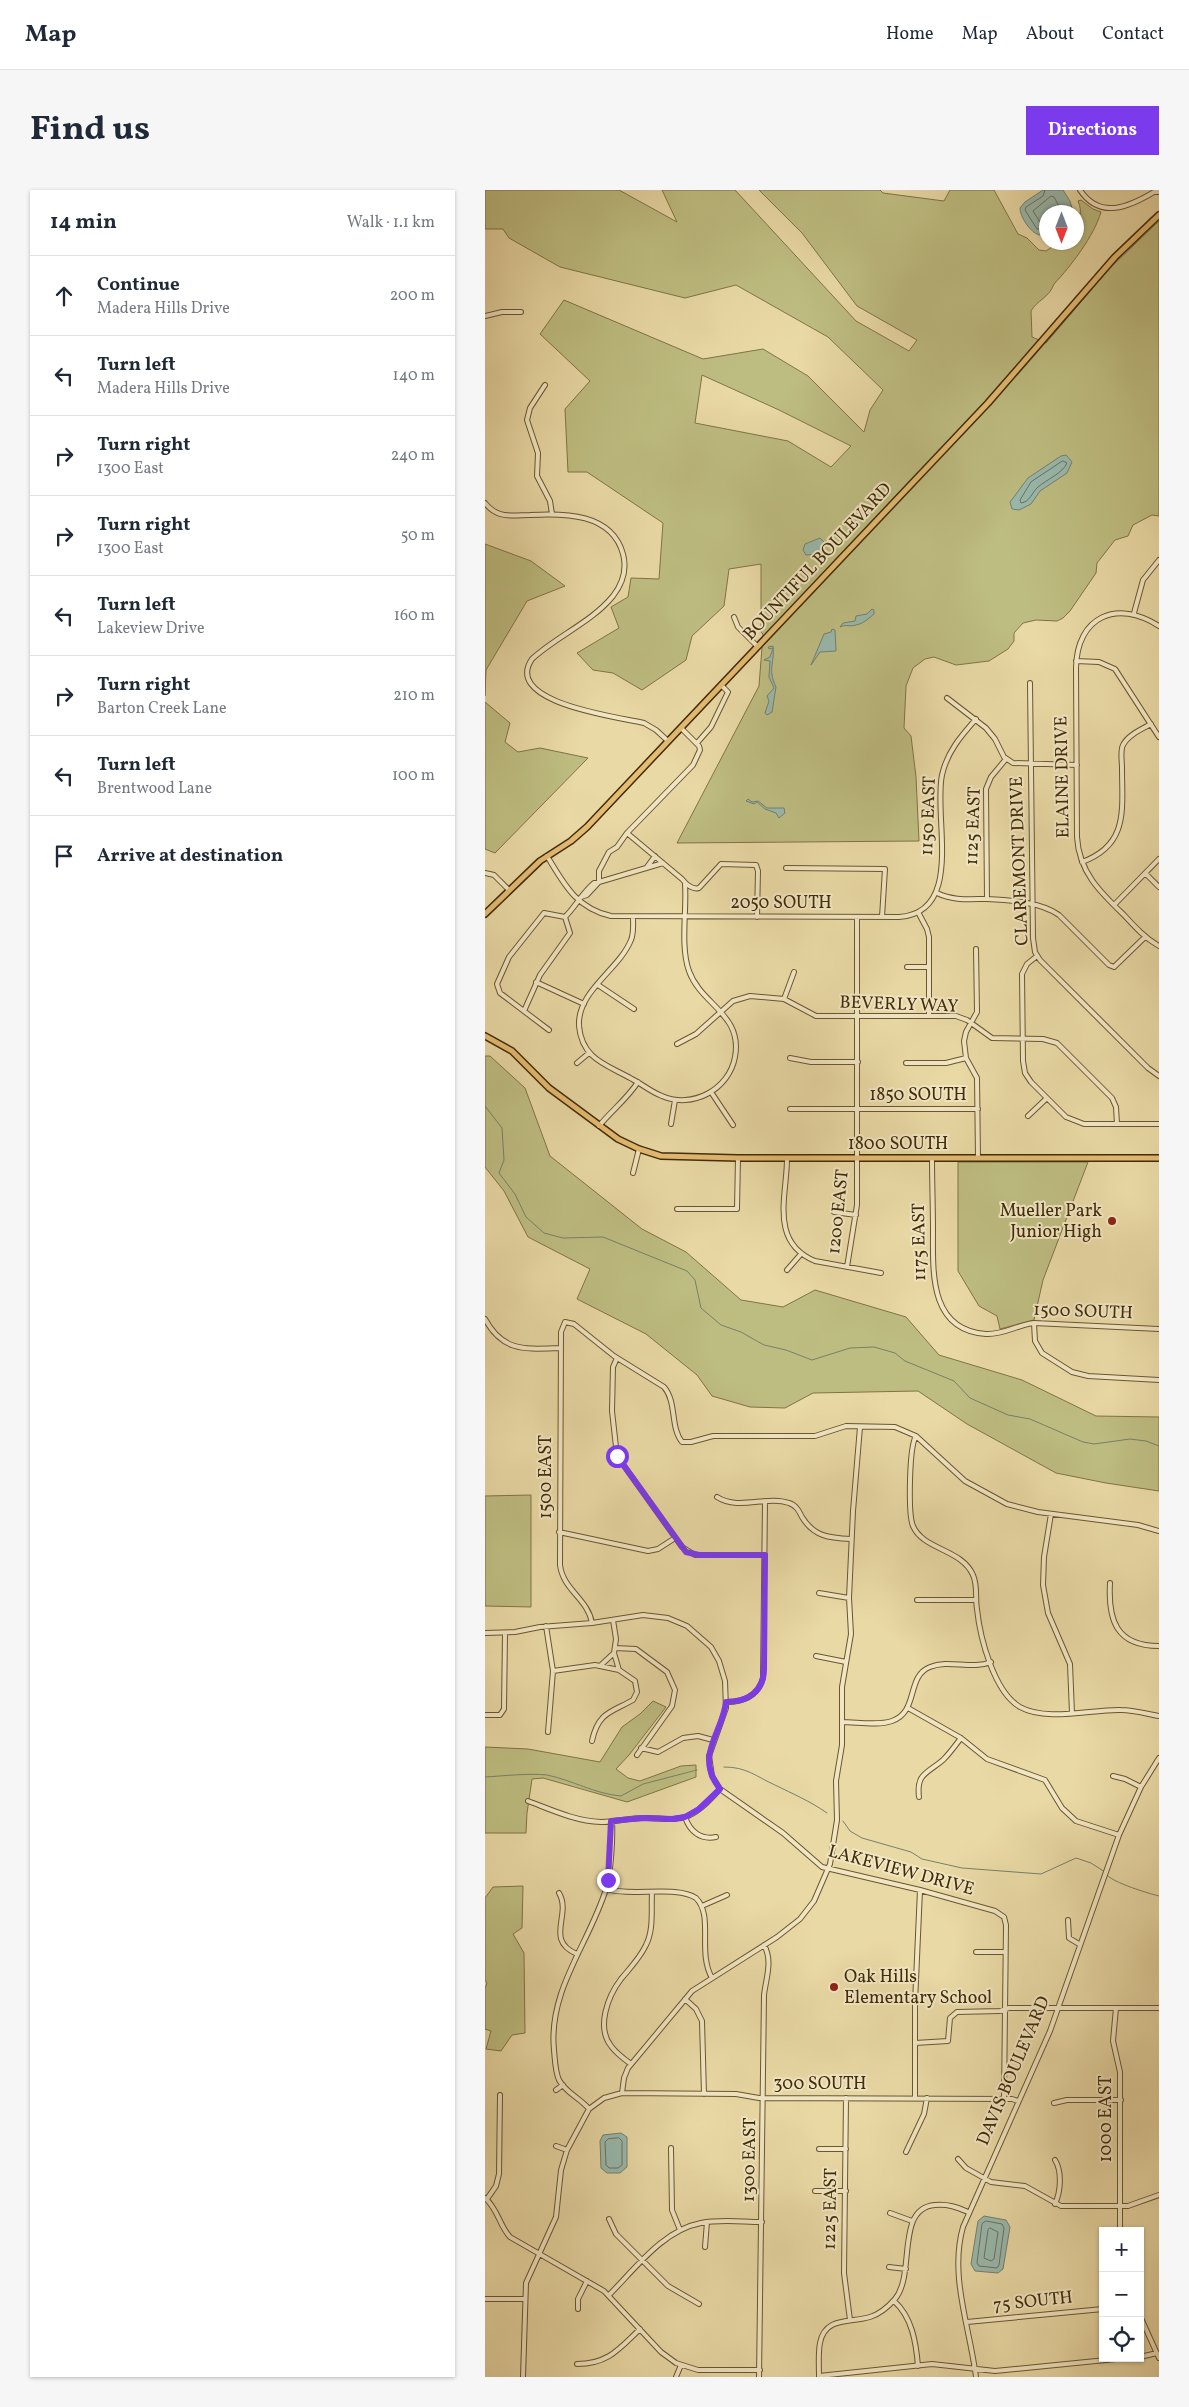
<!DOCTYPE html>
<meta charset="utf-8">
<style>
:root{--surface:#fff;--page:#f6f6f7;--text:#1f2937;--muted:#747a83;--line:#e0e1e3;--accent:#7c3aed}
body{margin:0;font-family:Vollkorn,serif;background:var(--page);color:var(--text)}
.controls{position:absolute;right:15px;bottom:15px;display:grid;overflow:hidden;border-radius:0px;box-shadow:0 1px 4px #0004}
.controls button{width:45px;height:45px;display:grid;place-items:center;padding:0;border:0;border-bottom:1px solid var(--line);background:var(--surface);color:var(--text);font:25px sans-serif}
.compass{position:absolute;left:554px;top:15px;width:45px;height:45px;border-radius:50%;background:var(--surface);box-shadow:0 1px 4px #0004;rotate:180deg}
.stop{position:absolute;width:15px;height:15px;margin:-11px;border:4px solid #7c3aed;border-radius:50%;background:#fff}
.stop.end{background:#7c3aed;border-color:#fff;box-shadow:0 1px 5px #0008}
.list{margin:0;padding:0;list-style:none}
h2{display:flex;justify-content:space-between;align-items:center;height:65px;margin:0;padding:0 20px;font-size:21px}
h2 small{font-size:16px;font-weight:400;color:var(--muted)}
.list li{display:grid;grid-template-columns:32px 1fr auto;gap:15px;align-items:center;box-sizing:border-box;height:80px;padding:0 20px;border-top:1px solid var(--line)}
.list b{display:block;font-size:19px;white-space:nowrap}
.list p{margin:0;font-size:16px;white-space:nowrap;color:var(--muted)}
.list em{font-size:16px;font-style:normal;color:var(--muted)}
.icon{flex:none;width:28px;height:28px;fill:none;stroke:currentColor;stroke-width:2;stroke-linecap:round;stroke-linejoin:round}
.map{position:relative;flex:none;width:674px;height:2187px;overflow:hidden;border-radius:0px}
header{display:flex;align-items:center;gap:30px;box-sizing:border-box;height:70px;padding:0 25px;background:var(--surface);border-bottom:1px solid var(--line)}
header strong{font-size:24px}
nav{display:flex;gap:28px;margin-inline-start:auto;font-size:18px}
.intro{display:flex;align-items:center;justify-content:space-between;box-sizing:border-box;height:120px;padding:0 30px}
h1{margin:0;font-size:35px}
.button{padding:12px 22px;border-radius:0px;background:var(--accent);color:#fff;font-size:18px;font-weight:700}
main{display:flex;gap:30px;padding:0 30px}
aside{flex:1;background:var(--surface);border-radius:0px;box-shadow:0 1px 4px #0004}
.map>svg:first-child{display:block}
</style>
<header>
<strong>Map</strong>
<nav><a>Home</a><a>Map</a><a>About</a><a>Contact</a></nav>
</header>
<div class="intro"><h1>Find us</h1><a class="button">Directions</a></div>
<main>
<aside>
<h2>14 min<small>Walk · 1.1 km</small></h2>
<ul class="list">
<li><svg class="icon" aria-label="ahead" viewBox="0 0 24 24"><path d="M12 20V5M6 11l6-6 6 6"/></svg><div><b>Continue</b><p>Madera Hills Drive</p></div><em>200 m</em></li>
<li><svg class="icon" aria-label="left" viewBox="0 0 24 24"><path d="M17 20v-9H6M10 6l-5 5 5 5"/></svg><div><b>Turn left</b><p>Madera Hills Drive</p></div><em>140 m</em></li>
<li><svg class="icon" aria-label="right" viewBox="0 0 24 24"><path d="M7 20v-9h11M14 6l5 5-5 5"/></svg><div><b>Turn right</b><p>1300 East</p></div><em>240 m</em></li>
<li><svg class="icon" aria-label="right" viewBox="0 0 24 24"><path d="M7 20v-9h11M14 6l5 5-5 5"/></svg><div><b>Turn right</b><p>1300 East</p></div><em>50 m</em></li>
<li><svg class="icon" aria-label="left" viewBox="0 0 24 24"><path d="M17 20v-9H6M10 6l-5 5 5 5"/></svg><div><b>Turn left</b><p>Lakeview Drive</p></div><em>160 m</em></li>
<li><svg class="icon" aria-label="right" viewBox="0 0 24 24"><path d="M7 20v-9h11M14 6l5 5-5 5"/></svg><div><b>Turn right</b><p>Barton Creek Lane</p></div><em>210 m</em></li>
<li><svg class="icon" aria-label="left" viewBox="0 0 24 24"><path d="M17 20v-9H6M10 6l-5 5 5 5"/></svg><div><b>Turn left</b><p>Brentwood Lane</p></div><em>100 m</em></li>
<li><svg class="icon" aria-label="arrive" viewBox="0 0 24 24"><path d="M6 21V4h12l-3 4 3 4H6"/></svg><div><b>Arrive at destination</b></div></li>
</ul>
</aside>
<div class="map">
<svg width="674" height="2187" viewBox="0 0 674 2187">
<rect width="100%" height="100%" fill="#e9d9a5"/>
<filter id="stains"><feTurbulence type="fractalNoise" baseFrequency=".004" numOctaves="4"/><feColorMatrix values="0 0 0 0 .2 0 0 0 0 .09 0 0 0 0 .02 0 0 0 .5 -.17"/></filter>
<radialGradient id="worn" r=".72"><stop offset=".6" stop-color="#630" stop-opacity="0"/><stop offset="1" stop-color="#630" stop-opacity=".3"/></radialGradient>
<!-- green -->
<path fill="#bebd81" stroke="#807444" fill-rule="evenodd" d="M0 0H134L192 32 177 0H250L371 131 424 161 432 150 372 116 317 43 274 0H395L398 3 459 11 465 0H509L533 44 542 48 554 60 561 61 573 53 592 52C592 47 590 40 592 35 594 24 598 24 593 11L596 10 608 19 616 22C609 46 586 76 569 94 564 108 552 110 546 121L547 147 561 153 624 79 674 31V326L667 325 648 335 643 346 630 350 612 373 611 383 585 421 578 428 572 431 551 430 538 433 529 443V451L523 459 504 471 471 475 449 467 440 469 428 478 421 496 419 538 426 546 431 587 434 651 192 653 274 496 278 444 276 442V374L244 379 239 416 207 446 201 470 157 500 128 483 108 480 92 463 134 438 126 417 143 407 146 388 174 389 178 333 102 282H83L80 219 105 191 55 144 79 110 218 169 278 159 323 186 379 242 385 220 398 200 343 147 251 95 200 108 75 77 24 48 18 39H0ZM217 185 294 220 366 256 346 277 303 251 210 233Z
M0 354 46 371 80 396 42 411 1 480 0 506Z
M0 512 25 533 20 552 33 562 55 558 103 568 10 663 0 659Z
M0 866H5L40 898 65 966 157 1039 201 1062 256 1110 298 1117 330 1100 421 1127 454 1165 537 1190 611 1226 674 1227V1301L621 1293 571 1283 482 1234 433 1201 328 1203 300 1218 265 1217 227 1206 212 1185 161 1144 92 1109 105 1079 43 1047 19 1001 0 977Z
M473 972H603L558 1090 549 1130 515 1139 512 1126 494 1116 473 1081Z
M46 1305V1417L0 1416V1306Z
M168 1511 181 1517 144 1565 131 1579 143 1588 155 1591 196 1576 211 1575V1587L142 1612 58 1588 47 1589 42 1623 41 1643H0V1557L43 1559 115 1572 137 1537 155 1524Z
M38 1696 37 1738 28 1744 39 1763 40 1843 27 1845 16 1861 1 1859 6 1841 0 1839V1798L2 1793 0 1790V1708L8 1697Z"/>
<!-- water -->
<path fill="#99b9ae" stroke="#76806c" d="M558 0H578L585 11 588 22H562L561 42 554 45C545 42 535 27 535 18L540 12Z
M581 265 587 272 582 283 555 301 546 314 534 320 527 319 525 312 543 288 576 266Z
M335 348 339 352V361L335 364 321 365 318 360 320 354Z
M387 419 389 420V424C384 428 378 434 371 435 365 437 361 434 355 437L358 433 370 431 371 426 382 424Z
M347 439 350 440 351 461 335 462 326 475 339 444 346 442Z
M288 456C290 474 282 478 291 497L287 522 282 525 280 523 284 511 282 506 289 498 284 487 285 471 279 470 285 467 288 458 284 459 283 457Z
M263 609 267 612 273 611 282 618H299L300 623 294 628 291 623 280 619 272 612 269 614 261 611Z
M136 1943 142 1947V1977L135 1983H122L116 1978 115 1951 118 1945Z
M499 2026 521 2030 525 2037 518 2079 513 2083 490 2081 486 2074 493 2031Z"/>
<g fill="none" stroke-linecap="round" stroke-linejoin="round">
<!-- shore -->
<path stroke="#6d725b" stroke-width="1" d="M560 0 558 6 541 17 540 20 552 39 562 38
M562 32H555L548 21 566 6 569 7 577 22
M578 271 582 273C578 283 561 290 553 297 547 302 545 312 536 313L535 310 546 292Z
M134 1948 137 1951V1975L133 1978H124L121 1975 120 1952 123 1949Z
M501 2031 517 2034 519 2038 514 2075 512 2078 494 2076 492 2073 497 2034Z
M505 2038 513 2042 509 2069 506 2071 499 2068 503 2040Z"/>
<!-- stream -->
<path stroke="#76806c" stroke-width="1" d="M0 916 17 938 19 970 14 983 30 1004 41 1027 59 1043 78 1048 118 1047 202 1081 210 1090 216 1118 236 1135 256 1142 279 1155 301 1160 327 1170 365 1158 389 1157 410 1163 420 1171 469 1191 485 1208 523 1225 545 1229 598 1252 609 1254 645 1249 661 1251 674 1256
M239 1577C262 1577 270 1586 290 1595 308 1604 325 1611 342 1623
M0 1587C17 1586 46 1583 62 1585 87 1590 110 1604 136 1606L158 1594 212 1580
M358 1631 365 1641 377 1648 426 1662 437 1669 477 1678 556 1684 591 1668 606 1673 620 1682
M622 1685C629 1693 662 1703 674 1706"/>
<!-- minor casing -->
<g stroke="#6b562f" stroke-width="6">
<path id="minor" d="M595 0C615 30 644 17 669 2H674
M0 126 17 122H36
M60 195 45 218 42 230 53 263 52 286 65 311 67 324
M0 313C4 318 9 322 15 324 24 327 36 325 45 325 79 323 127 323 138 364 142 379 138 393 128 406 107 432 72 446 47 469 17 513 134 527 159 533L171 540 183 551
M649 423 658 390 674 370
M249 427 253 437 272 456
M674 436C632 409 592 426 591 478L592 647C594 682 615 702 639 725 650 737 660 748 674 756
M591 471 614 472 630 479 674 547
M545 493 548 748 550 762 555 770 663 878 674 886
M462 508 501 538 510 549 519 567 528 573 592 575
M212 553 226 537 243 502 236 495
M142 643 197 689C201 694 207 700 214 698L236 674 271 675 273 681 272 727
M62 666C79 694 91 718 126 726L414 727C480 723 448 627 457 585 462 562 476 546 491 529
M597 672C644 655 637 619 637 578 637 571 635 561 638 555 643 545 657 539 666 534
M162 677 170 666
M301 678 400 679 397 727
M0 683 9 685 24 700
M661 684 674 697
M114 692 178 673
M452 703C468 711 485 709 502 709 524 710 556 712 574 725L624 775 629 777 660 747
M96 707 102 705 114 692V681L124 662 132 657 142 643 208 575 215 560 214 556 196 538
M502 709 501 599 506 587 521 569
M629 715 674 669
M433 722 442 739 444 747V826
M80 727C91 716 97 703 109 693H112
M148 727C148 735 149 743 146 750 134 780 92 801 94 836 97 870 123 875 147 889 157 894 166 902 177 906 207 919 244 900 250 867 258 824 216 815 204 781 195 756 202 720 200 694
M491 759 492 822 481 842 479 851 481 868 492 888 493 968
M552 766 542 774 537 784 538 871 540 883 546 892 581 927 599 934H674
M422 777H444
M51 792 99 814
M113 795 149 819
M299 809 309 782
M39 821 55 785 85 743 80 727
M64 840 15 803 12 794 24 767 59 723 80 727
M192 854 211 844 248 811 265 806 299 809 331 826H471L482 830 507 848 558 849 572 853 627 908 631 917 632 934
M305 868 326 872H373
M92 873 104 863
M421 873H461L481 868
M226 902 248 935
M305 919H493
M543 926 562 908
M186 934 190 910
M114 936C127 920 142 909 153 892
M447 968C447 992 448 1017 448 1041 448 1082 444 1140 501 1144 518 1145 532 1135 549 1133L674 1139
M302 969C302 1005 284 1052 330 1071L396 1083
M148 983 154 959
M192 1019H252L253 968
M349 1022 371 1025
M362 1077 372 1015V727
M302 1080 316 1064
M0 1129C18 1163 42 1159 76 1158
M549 1133 550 1151 557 1163 587 1182 603 1186 674 1190
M132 1168 128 1177 127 1221 132 1266 197 1357 210 1365H280
M431 1246C424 1257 423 1324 428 1336 438 1360 477 1359 488 1385 493 1396 490 1408 492 1419 495 1448 509 1502 535 1517 562 1532 607 1519 636 1520 649 1520 662 1524 674 1526
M232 1307C254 1321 282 1305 304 1313 311 1315 314 1321 317 1327 329 1347 345 1348 366 1349
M566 1324 559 1367 558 1395 563 1423 585 1474 587 1523
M74 1342 163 1361 173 1359 190 1348
M625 1393C623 1430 631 1456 674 1456
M334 1403 364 1408
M432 1410H491
M107 1433C103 1409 78 1400 75 1375L76 1142 80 1132 89 1134 129 1166 179 1197C192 1212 185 1237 197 1252H206L228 1246H330L361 1236 410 1237 431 1246 480 1291 522 1314 553 1322 653 1335 674 1341
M61 1436 68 1481 63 1542
M0 1443 30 1442 55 1437 107 1433 158 1425 183 1428 202 1436 226 1457 234 1471 240 1491 241 1518 224 1566 227 1586 235 1599 298 1643 337 1677 435 1700 510 1721 519 1727 521 1735 519 1909
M130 1458 151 1459 182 1482 190 1500 187 1516 152 1565
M331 1466 361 1472
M116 1475 129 1463 131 1449 128 1430
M68 1481 110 1475 134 1480
M241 1512C259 1512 273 1506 278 1488L280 1312
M423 1518 476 1548 502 1569 560 1590 577 1618 591 1631 634 1645
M0 1525H15L19 1519 20 1443
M357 1532C372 1532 393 1536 407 1531 434 1522 421 1486 445 1477 464 1469 487 1480 506 1472
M107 1551C113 1522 127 1522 148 1510L152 1502 150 1491 134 1480 129 1463
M156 1558 173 1562 198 1548 213 1546 228 1550
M628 1586 640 1589 656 1597
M434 1607C431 1583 443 1583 458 1570 465 1563 470 1556 476 1548
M43 1611C67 1620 90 1631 116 1632 130 1632 144 1628 158 1628 173 1627 189 1632 203 1626 216 1620 226 1609 235 1599
M200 1627C205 1642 216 1650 231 1647
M121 1699C147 1707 191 1695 211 1708 229 1726 212 1762 227 1788
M74 1703C87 1725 59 1750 92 1764
M217 1716 242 1705
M583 1730 584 1748 594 1754
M491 1762H520
M200 1809 211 1819 217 1831 219 1904
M631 1818 628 1851 635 1882V2041
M430 1853 463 1851 465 1828 472 1822 515 1821 524 1818H674
M146 1874C139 1869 131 1863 126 1856 111 1837 123 1806 136 1789 145 1778 155 1768 161 1755 169 1739 166 1720 167 1703
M71 1900 78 1895
M137 1903 139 1888 143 1878 207 1801 292 1747 315 1729 329 1711 345 1674 352 1630 351 1591 357 1555V1497L366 1444 364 1408 368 1321 375 1237
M361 1908 359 2083 365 2130
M430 1908V1813L435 1700
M569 1913 582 1910H636
M104 1919C95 1908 81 1903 74 1890 70 1881 70 1870 69 1860 63 1800 104 1754 121 1699 126 1682 128 1649 127 1631
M71 1956 82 1960
M186 1958 187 2020 195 2040
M334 1959H361
M421 1962 439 1924 442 1908
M473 1969 481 1978 506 1992 540 1996 576 2016H643L674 2005
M570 1970C577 1981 576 2001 570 2014
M330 2001H361
M0 2008C13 2019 14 2035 25 2047L119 2101 176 2162 191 2173 213 2180H275
M2 2009 11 1996 14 1984 15 1905
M405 2023 427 2031
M124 2029 131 2044 183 2096 214 2114
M220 2057 222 2032
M404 2077 421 2079
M124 2105C150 2079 178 2040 216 2033 236 2029 257 2032 277 2032
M0 2109H39
M409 2111C427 2127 431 2152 433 2176
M93 2119V2109L102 2091
M655 2126 674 2168
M482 2132 618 2119
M655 2167 672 2163
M92 2174C123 2174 134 2159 155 2139
M334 2186 447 2174 510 2181 641 2168
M38 2187 41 2093 71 2027 76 1980 82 1960 104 1919 119 1908 137 1903 251 1904 274 1908 527 1909 533 1911
M191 2187 196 2175
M274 2187 279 1805C281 1788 288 1771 279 1755
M334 2187C334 2176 333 2163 335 2153 340 2126 366 2133 385 2127 395 2124 403 2117 410 2109 431 2084 410 2018 450 2015 463 2014 472 2017 483 2022
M491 2187C485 2138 464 2086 478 2037L565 1841 634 1645 656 1597 674 1568"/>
</g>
<!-- major casing -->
<g stroke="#412b08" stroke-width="8">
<path id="major" d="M0 724 55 671 86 651 102 637 503 213 630 67 674 25
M0 846 27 861 64 898 133 949 154 959 176 966 253 968H674"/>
</g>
<!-- minor -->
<use href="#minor" stroke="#f1e6c4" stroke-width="4"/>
<!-- major -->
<use href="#major" stroke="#e4bc72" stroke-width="5"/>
</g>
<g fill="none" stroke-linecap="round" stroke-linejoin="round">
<!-- route -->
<path stroke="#7c3aed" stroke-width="6" d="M123 1690 126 1631 158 1628 187 1629 200 1627 214 1619 235 1599C209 1565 237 1545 241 1512 263 1512 279 1501 279 1479L280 1365H214L201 1362 132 1266"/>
</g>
<!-- markers -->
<g fill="#8f2418" stroke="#f1e6c4" stroke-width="2">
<circle cx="627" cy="1031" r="5"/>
<circle cx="349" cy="1797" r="5"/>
</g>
<g text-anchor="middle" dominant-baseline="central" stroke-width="4" stroke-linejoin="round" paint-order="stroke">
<!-- street labels -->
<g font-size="18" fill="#412b08" stroke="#f1e6c4">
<text transform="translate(333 372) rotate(-47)">BOUNTIFUL BOULEVARD</text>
<text transform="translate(578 587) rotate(-91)">ELAINE DRIVE</text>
<text transform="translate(444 626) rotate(-88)">1150 EAST</text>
<text transform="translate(489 636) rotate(-88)">1125 EAST</text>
<text transform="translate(535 671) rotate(-92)">CLAREMONT DRIVE</text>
<text x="296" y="713">2050 SOUTH</text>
<text transform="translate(414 815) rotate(2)">BEVERLY WAY</text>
<text x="433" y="905">1850 SOUTH</text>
<text x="413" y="954">1800 SOUTH</text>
<text transform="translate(354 1022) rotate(-84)">1200 EAST</text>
<text transform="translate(435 1052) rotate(-91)">1175 EAST</text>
<text transform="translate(598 1122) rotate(2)">1500 SOUTH</text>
<text transform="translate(61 1287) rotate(-90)">1500 EAST</text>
<text transform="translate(416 1681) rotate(15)">LAKEVIEW DRIVE</text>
<text transform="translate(529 1881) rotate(-67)">DAVIS BOULEVARD</text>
<text x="335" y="1894">300 SOUTH</text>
<text transform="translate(621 1929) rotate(-90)">1000 EAST</text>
<text transform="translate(265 1970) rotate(-89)">1300 EAST</text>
<text transform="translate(346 2019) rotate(-89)">1225 EAST</text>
<text transform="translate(548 2112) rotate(-6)">75 SOUTH</text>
</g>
<!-- poi labels -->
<g font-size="18" fill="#412b08" stroke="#f1e6c4" text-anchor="end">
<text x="617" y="1021">Mueller Park<tspan x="617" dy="21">Junior High</tspan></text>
<text x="359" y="1787" text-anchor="start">Oak Hills<tspan x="359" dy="21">Elementary School</tspan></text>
</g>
</g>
<rect width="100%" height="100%" filter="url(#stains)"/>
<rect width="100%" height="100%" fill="url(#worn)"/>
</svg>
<div class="controls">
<button>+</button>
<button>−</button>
<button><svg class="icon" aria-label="locate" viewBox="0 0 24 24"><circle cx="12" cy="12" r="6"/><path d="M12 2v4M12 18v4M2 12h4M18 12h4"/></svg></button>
</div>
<svg class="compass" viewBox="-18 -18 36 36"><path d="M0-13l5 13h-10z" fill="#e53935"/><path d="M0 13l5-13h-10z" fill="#747a83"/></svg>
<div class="stop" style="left:132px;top:1266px"></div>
<div class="stop end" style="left:123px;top:1690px"></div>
</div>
</main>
